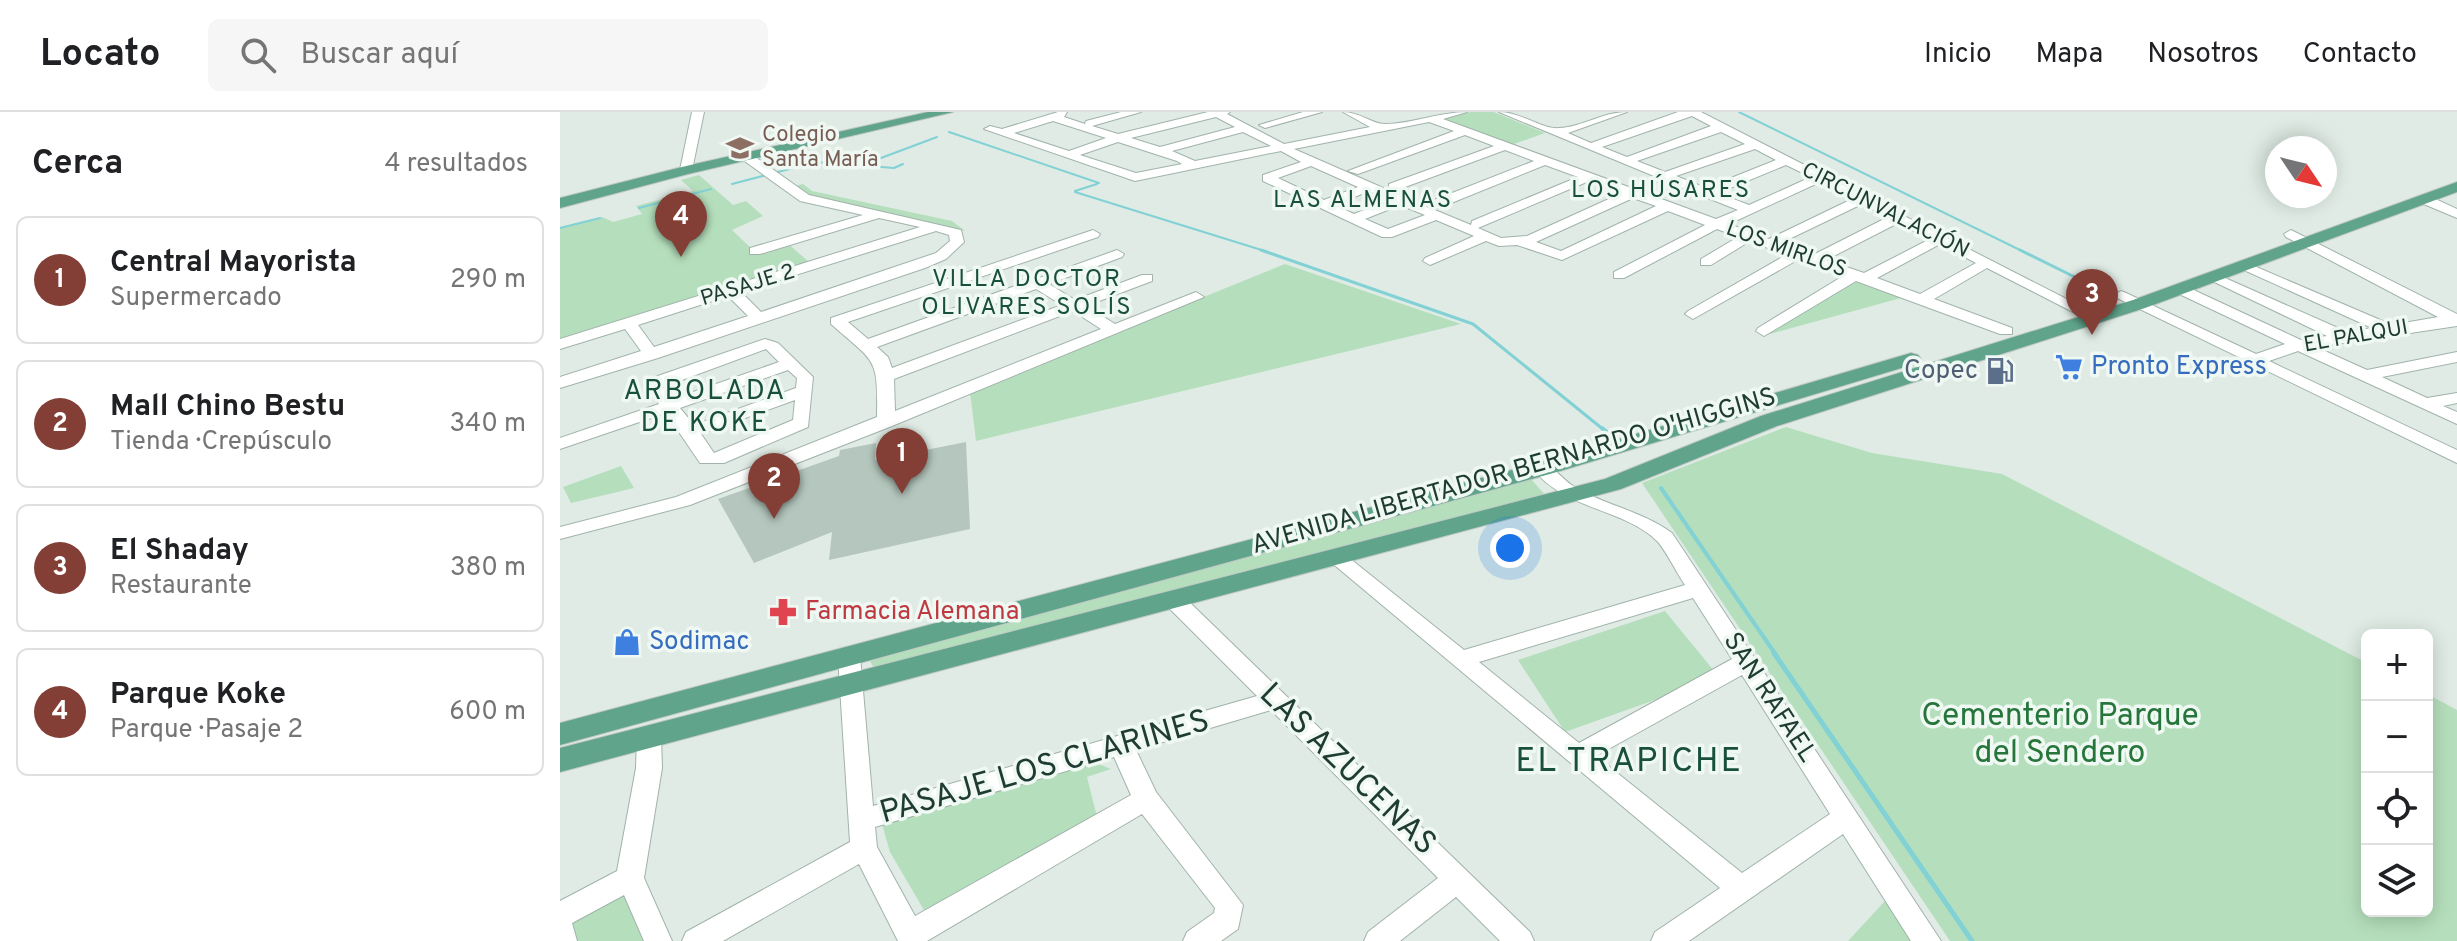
<!DOCTYPE html>
<html lang="es">
<meta charset="utf-8">
<style>
:root{--surface:#fff;--page:#f6f6f6;--text:#202124;--muted:#757577;--line:#e0e0e0;--accent:#833f36}
body{margin:0;font-family:Overpass,sans-serif;background:var(--page);color:var(--text)}
.controls{position:absolute;right:24px;bottom:24px;display:grid;overflow:hidden;border-radius:12px;box-shadow:0 4px 20px #0003}
.controls button{width:72px;height:72px;display:grid;place-items:center;padding:0;border:0;border-bottom:2px solid var(--line);background:var(--surface);color:var(--text);font:40px sans-serif}
.compass{position:absolute;left:1705px;top:24px;width:72px;height:72px;border-radius:50%;background:var(--surface);box-shadow:0 4px 20px #0003;rotate:125deg}
.you{position:absolute;left:950px;top:436px;width:28px;height:28px;margin:-20px;border:6px solid #fff;border-radius:50%;background:#1a73e8;box-shadow:0 0 0 12px #1a73e833}
.badge{display:grid;place-items:center;width:52px;height:52px;border-radius:50%;background:var(--accent);color:#fff;font-size:26px;font-weight:700}
.pin{position:absolute;translate:-50% -66px;filter:drop-shadow(0 2px 4px #0008)}
.pin::after{content:'';position:absolute;top:42px;width:28px;height:24px;background:inherit;clip-path:polygon(0 0,100% 0,50% 100%)}
.list{margin:0;padding:0;list-style:none}
h2{display:flex;justify-content:space-between;align-items:center;height:104px;margin:0;padding:0 32px;font-size:34px}
h2 small{font-size:26px;font-weight:400;color:var(--muted)}
.list li{display:grid;grid-template-columns:52px 1fr auto;gap:24px;align-items:center;box-sizing:border-box;height:128px;margin:0 16px 16px;padding:0 16px;border:2px solid var(--line);border-radius:12px}
.list b{display:block;font-size:30px;white-space:nowrap}
.list p{margin:0;font-size:26px;white-space:nowrap;color:var(--muted)}
.list em{font-size:26px;font-style:normal;color:var(--muted)}
.icon{flex:none;width:44px;height:44px;fill:none;stroke:currentColor;stroke-width:2;stroke-linecap:round;stroke-linejoin:round}
.map{position:relative;flex:none;width:1897px;height:829px;overflow:hidden}
header{display:flex;align-items:center;gap:48px;box-sizing:border-box;height:112px;padding:0 40px;background:var(--surface);border-bottom:2px solid var(--line)}
header strong{font-size:38px}
nav{display:flex;gap:44px;margin-inline-start:auto;font-size:28px}
.search{width:560px;height:72px;background:var(--page);display:flex;align-items:center;gap:20px;box-sizing:border-box;padding:0 28px;border-radius:12px;color:var(--muted);font-size:30px}
main{display:flex}
aside{flex:1;background:var(--surface)}
.map>svg:first-child{display:block}
</style>
<header>
<strong>Locato</strong>
<div class="search"><svg class="icon" aria-label="search" viewBox="0 0 24 24"><circle cx="10" cy="10" r="6"/><path d="M15 15l6 6"/></svg>Buscar aquí</div>
<nav><a>Inicio</a><a>Mapa</a><a>Nosotros</a><a>Contacto</a></nav>
</header>
<main>
<aside>
<h2>Cerca<small>4 resultados</small></h2>
<ul class="list">
<li><span class="badge">1</span><div><b>Central Mayorista</b><p>Supermercado</p></div><em>290 m</em></li>
<li><span class="badge">2</span><div><b>Mall Chino Bestu</b><p>Tienda · Crepúsculo</p></div><em>340 m</em></li>
<li><span class="badge">3</span><div><b>El Shaday</b><p>Restaurante</p></div><em>380 m</em></li>
<li><span class="badge">4</span><div><b>Parque Koke</b><p>Parque · Pasaje 2</p></div><em>600 m</em></li>
</ul>
</aside>
<div class="map">
<svg width="1897" height="829" viewBox="0 0 1897 829">
<rect width="100%" height="100%" fill="#dfebe4"/>
<!-- green -->
<path fill="#b5dfbc" d="M910 0H934L985 21 951 33 881 8Z
M139 63 173 93 186 89 203 104 172 118 194 139 226 130 249 150 234 153 225 162 0 232V115L42 105 53 110 82 102 76 94 133 79 121 68Z
M243 72 252 79 392 109 405 119 263 88 230 75Z
M725 152 901 212 416 329 410 280Z
M1293 169 1341 186 1206 223Z
M1226 315 1312 341 1442 362 1807 551V799H1867V582L1897 598V829H1390L1082 371Z
M61 354 74 376 11 391 3 375Z
M970 366 987 385 316 560 310 549Z
M1105 499 1159 565 1005 620 958 548Z
M536 651 551 657 527 665 538 709 368 805 330 740 322 712Z
M66 777 89 829H16L9 806Z
M1325 789 1351 829H1288Z"/>
<g fill="none" stroke-linecap="round" stroke-linejoin="round">
<!-- stream-far3 -->
<path stroke="#81d1d5" stroke-width="2" d="M1179 0 1464 140
M389 20 539 71
M305 52 377 25
M172 72 256 50 334 56 343 52
M515 79 537 72
M515 80 708 140
M79 96 151 77
M0 116 40 106"/>
<!-- stream-far2 -->
<path stroke="#81d1d5" stroke-width="3" d="M701 138 913 212 1044 318
M1460 138 1537 176"/>
<!-- stream-far1 -->
<path stroke="#81d1d5" stroke-width="4" d="M1042 316 1052 324
M1101 376 1216 543"/>
<!-- stream -->
<path stroke="#81d1d5" stroke-width="5" d="M1214 541 1412 829"/>
</g>
<!-- building -->
<path fill="#b4c6bd" d="M406 330 410 417 269 448 272 420 194 451 158 387 279 344 280 338 316 331 315 348Z"/>
<g fill="none" stroke-linecap="round" stroke-linejoin="round">
<!-- minor casing -->
<g stroke="#a1b3ab" stroke-width="2">
<path id="minor" d="M132 0H144L132 58 126 62 120 58Z
M498 0H507L504 5 525 12 526 9 561 0H581L532 14 558 22 648 0H670L667 2 724 32 810 15 783 0C800 0 812 12 825 12 851 12 879 0 907 0L883 7 1156 107 1178 98 1105 69 1094 70V64L939 0C961 0 983 18 999 16 1023 15 1042 0 1067 0L1008 21 1031 31 1118 0H1141L1526 197 1523 200H1513L1427 156 1374 187 1452 216V222H1440L1296 169 1204 224 1196 219 1198 216 1283 164 1239 147 1133 207 1125 202 1128 199 1226 143 1190 129 1151 153H1141V147L1178 125 1157 117 1064 166H1054V160L1145 113 1108 99 1002 148 957 133 939 134 926 129 870 153 863 149 865 146 914 124 876 108 832 125H822L703 69V63L741 50 721 39 575 69 424 17 430 14 442 17ZM1132 4 1151 14 1067 45 1042 35ZM656 5 675 15 600 35 571 26ZM493 9 546 26 509 39 454 21ZM869 10 894 19 788 59 798 62 905 23 934 34 829 72V78H837L945 38 974 49 869 90V96L734 37ZM683 20 711 34 635 49 612 39ZM1161 20 1185 32 1105 60 1077 49ZM558 30 617 49 622 52 576 61 520 43ZM1195 37 1216 48 1146 76 1116 64ZM985 53 1018 65 912 109 911 113 870 96H879ZM1226 53 1251 65 1189 93 1158 81ZM751 54 798 75 764 88 718 66ZM1029 69 1062 81 967 124 941 126 918 116ZM1260 70 1292 87 1209 127 1169 112ZM809 79 829 88 794 102 775 93ZM1073 86 1096 94 1001 139 976 130ZM1302 92 1328 105 1253 143 1221 131ZM840 93 865 103 828 117 805 107ZM1338 111 1370 127 1304 161 1266 148ZM1380 132 1416 151 1360 182 1317 166Z
M743 0H762L705 16 699 13Z
M183 42H191L249 83 401 118 404 130 386 147 365 156 98 246 0 276V265L81 239 65 217 0 237V227L360 115 319 106 200 142H190V136L303 103 240 89 183 48ZM376 119 389 123 390 129 376 141 201 200 181 180ZM168 184 188 204 94 235 78 213Z
M1859 84H1869L1897 97V106L1859 90Z
M533 118 540 122 538 125 288 210 308 227 466 170 462 166 464 163 479 166 557 138 564 142 562 145 489 172 515 188 582 163H592V169L526 194 555 212 631 182 636 180 644 185 332 314 130 393 0 427V415L116 385 317 305C318 244 316 252 271 212V206ZM476 177 502 193 332 256 328 245 317 235ZM513 199 541 217 335 299 334 267Z
M1731 118 1897 202V214L1756 235 1807 258 1897 240V250L1822 265 1867 286 1897 281V291L1883 294 1897 300V312L1738 239 1709 249 1897 338V351L1553 184 1561 179 1566 181 1696 242 1725 232 1615 180V174H1625L1741 228 1767 224 1644 165 1651 161 1656 162 1787 220 1812 216 1675 154 1677 151H1687L1832 213 1878 205 1726 125 1724 122Z
M205 227 218 231 253 265 248 315 164 351H140L106 301 0 337V326L99 292 86 275 89 267ZM206 237 219 250 113 287 103 275ZM228 258 237 266 236 276 134 313 120 296ZM235 288 233 308 154 341 141 322Z
M982 351C995 355 1002 367 1013 374 1044 393 1082 399 1112 421L1381 829H1351L1283 722 1129 829H1091L1095 820 1160 776 766 446 769 441H783L904 538 1125 473C1116 460 1108 442 1098 430 1066 397 1005 398 973 357ZM1133 486 1172 547 1019 631 919 550ZM1182 563 1270 702 1182 761 1036 644Z
M614 481 622 483 970 820 974 829H940L896 785 840 829H804L808 820 878 766 711 598 576 638 596 680 683 793 678 817 661 829H623L627 820 654 801 655 796 582 702 367 829H338L299 752 163 829H122L126 820 290 730 278 544 281 538H297L300 544 313 694 697 584 606 493 603 488 606 483ZM554 645 571 683 355 804 317 735 315 715Z
M89 616 98 618 101 625 102 656 84 766 112 829H84L64 783 12 811 17 829H0V789L57 759 76 656 77 625 80 618Z"/>
</g>
<!-- major casing -->
<g stroke="#c0c8c5" stroke-width="2">
<path id="major" d="M368 0H393L128 62 0 96V86L126 54Z
M1897 70V80L1585 196 1217 314 1061 377 0 660V636L1045 367 1201 304 1573 188Z
M1351 241 1358 243 1361 247 1358 251 990 362 0 633V611L974 352Z"/>
</g>
<!-- minor -->
<use href="#minor" fill="#fff" fill-rule="evenodd"/>
<!-- major -->
<use href="#major" fill="#5fa48b" fill-rule="evenodd"/>
</g>
<!-- icons -->
<defs>
<g id="school-bare" transform="scale(2.16)"><path d="M0-5L7-2L0 1L-7-2ZM-4 1L0 2.5L4 1V4Q0 6-4 4Z" fill="#8d6e63" stroke="#eff8f2" stroke-width="2.5" paint-order="stroke"/></g>
<g id="supermarket-bare" transform="scale(2.16)"><path d="M-6-5.5h2.5l.6 2H6L4.5 2H-2.5L-4.4-4H-6ZM-1.5 3.2a1.3 1.3 0 1 0 .1 0ZM3 3.2a1.3 1.3 0 1 0 .1 0Z" fill="#3f7fe0" stroke="#eff8f2" stroke-width="2.5" paint-order="stroke"/></g>
<g id="fuel-bare" transform="scale(2.16)"><path d="M-5.5-6h7V0h2V4h1.3V-2.5L3-4.5l.8-.8L6-3V5H2.5V1h-1V6h-7ZM-4.2-4.7v3.2H.2V-4.7Z" fill="#5c6f8a" stroke="#eff8f2" stroke-width="2.5" paint-order="stroke"/></g>
<g id="pharmacy-bare" transform="scale(2.16)"><path d="M-2-6h4v4h4v4h-4v4h-4v-4h-4v-4h4Z" fill="#e0444e" stroke="#eff8f2" stroke-width="2.5" paint-order="stroke"/></g>
<g id="shop-bare" transform="scale(2.16)"><path d="M-5-2.5h2.3a2.7 3.5 0 0 1 5.4 0H5L5.5 6h-11ZM-1.5-2.5h3a1.5 2.3 0 0 0-3 0Z" fill="#3f7fe0" stroke="#eff8f2" stroke-width="2.5" paint-order="stroke"/></g>
</defs>
<g fill-rule="evenodd">
<use href="#school-bare" x="180" y="36"/>
<use href="#supermarket-bare" x="1509" y="255"/>
<use href="#fuel-bare" x="1440" y="259"/>
<use href="#pharmacy-bare" x="223" y="500"/>
<use href="#shop-bare" x="67" y="530"/>
</g>
<g text-anchor="middle" dominant-baseline="central" stroke-width="7" stroke-linejoin="round" paint-order="stroke">
<!-- far-education labels -->
<g font-size="22" fill="#785e54" stroke="#eff8f2" text-anchor="start">
<text x="202" y="23">Colegio<tspan x="202" dy="25">Santa María</tspan></text>
</g>
<!-- far-street labels -->
<g font-size="22" fill="#1e3c31" stroke="#eff8f2">
<text transform="translate(1325 99) rotate(27)">CIRCUNVALACIÓN</text>
<text transform="translate(1226 138) rotate(20)">LOS MIRLOS</text>
<text transform="translate(188 174) rotate(-17)">PASAJE 2</text>
<text transform="translate(1796 225) rotate(-10)">EL PALQUI</text>
</g>
<!-- far-neighbourhood labels -->
<g font-size="24" letter-spacing="2" fill="#19503d" stroke="#eff8f2">
<text x="1101" y="79">LOS HÚSARES</text>
<text x="803" y="89">LAS ALMENAS</text>
<text x="467" y="168">VILLA DOCTOR<tspan x="467" dy="28">OLIVARES SOLÍS</tspan></text>
</g>
<!-- shop labels -->
<g font-size="26" fill="#366cbe" stroke="#eff8f2" text-anchor="start">
<text x="1531" y="255">Pronto Express</text>
<text x="89" y="530">Sodimac</text>
</g>
<!-- service labels -->
<g font-size="26" fill="#4e5e75" stroke="#eff8f2" text-anchor="end">
<text x="1418" y="259">Copec</text>
</g>
<!-- street labels -->
<g font-size="26" fill="#1e3c31" stroke="#eff8f2">
<text transform="translate(954 360) rotate(-16)">AVENIDA LIBERTADOR BERNARDO O'HIGGINS</text>
<text transform="translate(1209 586) rotate(57)">SAN RAFAEL</text>
</g>
<!-- health labels -->
<g font-size="26" fill="#be3a42" stroke="#eff8f2" text-anchor="start">
<text x="245" y="500">Farmacia Alemana</text>
</g>
<!-- neighbourhood labels -->
<g font-size="28" letter-spacing="2" fill="#19503d" stroke="#eff8f2">
<text x="145" y="280">ARBOLADA<tspan x="145" dy="32">DE KOKE</tspan></text>
</g>
<!-- near-park labels -->
<g font-size="32" fill="#26763c" stroke="#eff8f2">
<text x="1500" y="605">Cementerio Parque<tspan x="1500" dy="37">del Sendero</tspan></text>
</g>
<!-- near-street labels -->
<g font-size="32" fill="#1e3c31" stroke="#eff8f2">
<text transform="translate(485 656) rotate(-16)">PASAJE LOS CLARINES</text>
<text transform="translate(787 658) rotate(44)">LAS AZUCENAS</text>
</g>
<!-- near-neighbourhood labels -->
<g font-size="34" letter-spacing="2" fill="#19503d" stroke="#eff8f2">
<text x="1069" y="650">EL TRAPICHE</text>
</g>
</g>
</svg>
<div class="controls">
<button>+</button>
<button>−</button>
<button><svg class="icon" aria-label="locate" viewBox="0 0 24 24"><circle cx="12" cy="12" r="6"/><path d="M12 2v4M12 18v4M2 12h4M18 12h4"/></svg></button>
<button><svg class="icon" aria-label="layers" viewBox="0 0 24 24"><path d="M12 4l9 5-9 5-9-5zM3 14l9 5 9-5"/></svg></button>
</div>
<svg class="compass" viewBox="-18 -18 36 36"><path d="M0-13l5 13h-10z" fill="#e53935"/><path d="M0 13l5-13h-10z" fill="#757577"/></svg>
<div class="you"></div>
<div class="pin badge" style="left:342px;top:382px">1</div>
<div class="pin badge" style="left:214px;top:407px">2</div>
<div class="pin badge" style="left:1532px;top:223px">3</div>
<div class="pin badge" style="left:121px;top:145px">4</div>
</div>
</main>
